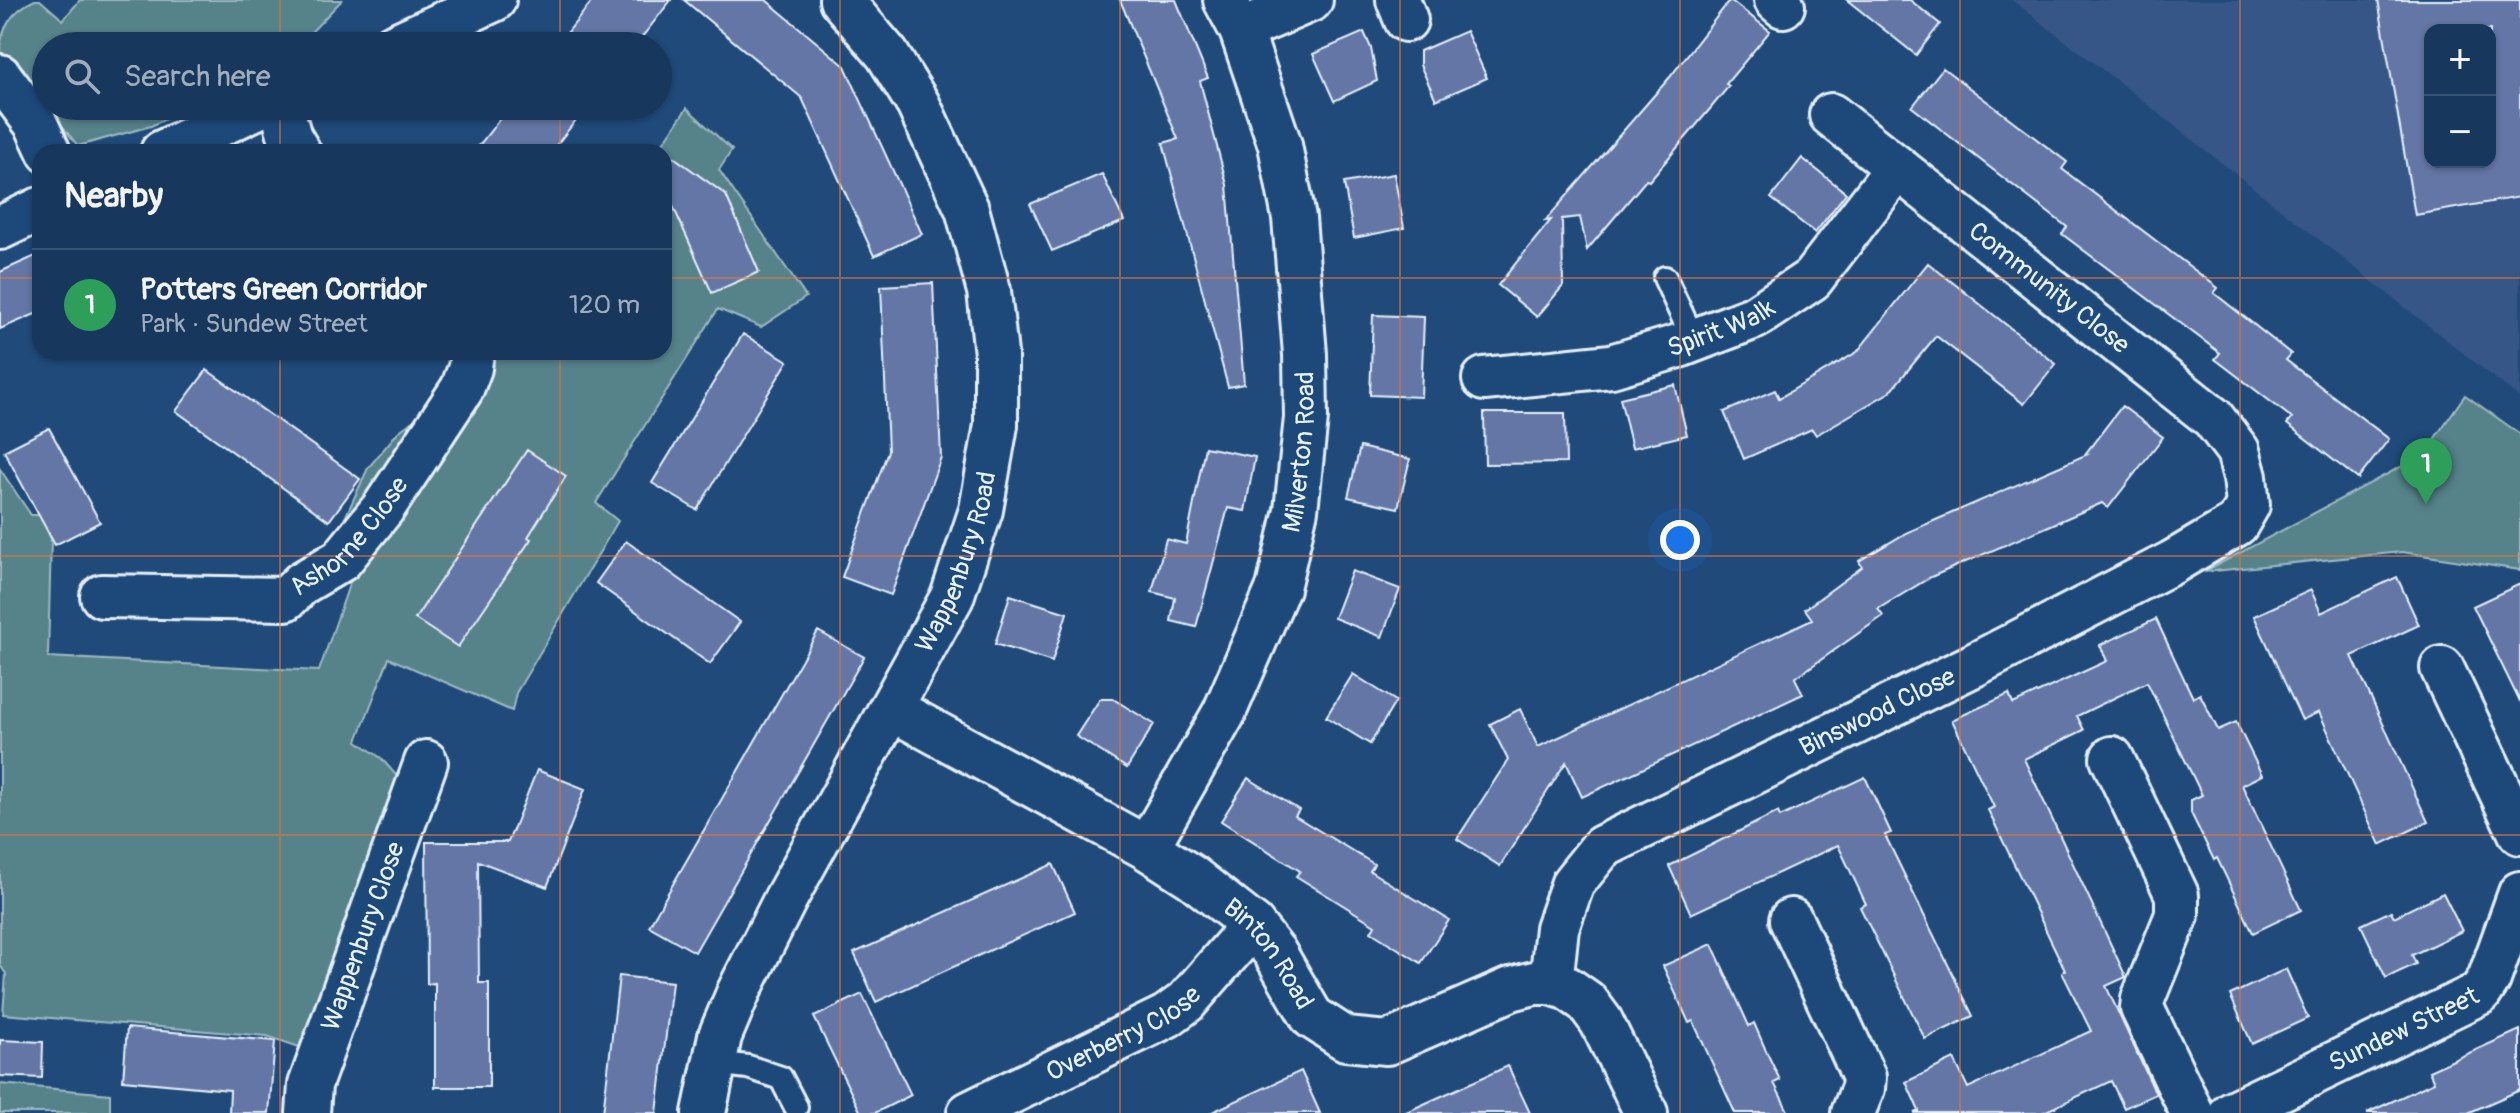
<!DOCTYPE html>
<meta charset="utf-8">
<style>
:root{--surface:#17385c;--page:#244365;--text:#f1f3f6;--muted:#9eacbb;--line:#365272;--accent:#ffd166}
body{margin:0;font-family:Pangolin,sans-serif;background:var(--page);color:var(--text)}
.controls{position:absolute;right:24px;top:24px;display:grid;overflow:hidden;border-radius:16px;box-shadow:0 2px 6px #0004}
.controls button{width:72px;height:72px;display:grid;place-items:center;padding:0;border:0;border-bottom:2px solid var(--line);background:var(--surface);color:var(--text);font:40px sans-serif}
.you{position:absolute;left:1680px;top:540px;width:28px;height:28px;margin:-20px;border:6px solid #fff;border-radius:50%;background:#1a73e8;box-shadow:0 0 0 12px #1a73e833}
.badge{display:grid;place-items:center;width:52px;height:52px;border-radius:50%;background:var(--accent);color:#fff;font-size:26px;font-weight:700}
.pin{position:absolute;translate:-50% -66px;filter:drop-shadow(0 2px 4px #0008)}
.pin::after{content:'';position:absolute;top:42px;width:28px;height:24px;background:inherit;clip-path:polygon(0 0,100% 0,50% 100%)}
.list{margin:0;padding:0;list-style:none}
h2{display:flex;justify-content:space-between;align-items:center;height:104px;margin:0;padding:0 32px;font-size:34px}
h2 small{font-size:26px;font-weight:400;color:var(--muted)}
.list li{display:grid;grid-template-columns:52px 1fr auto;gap:24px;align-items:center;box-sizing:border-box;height:112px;padding:0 32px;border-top:2px solid var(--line)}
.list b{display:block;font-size:30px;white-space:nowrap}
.list p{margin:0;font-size:26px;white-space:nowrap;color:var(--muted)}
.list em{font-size:26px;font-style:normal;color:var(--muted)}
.icon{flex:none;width:44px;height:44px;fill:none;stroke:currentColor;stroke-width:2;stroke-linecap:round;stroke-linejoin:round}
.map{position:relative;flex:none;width:2520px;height:1113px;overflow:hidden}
.search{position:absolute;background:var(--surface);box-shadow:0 2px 6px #0004;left:32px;top:32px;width:640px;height:88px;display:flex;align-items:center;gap:20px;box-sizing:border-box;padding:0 28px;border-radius:44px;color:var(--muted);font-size:30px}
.panel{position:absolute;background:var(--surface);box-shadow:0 2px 6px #0004;left:32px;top:144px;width:640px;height:216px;border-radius:24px}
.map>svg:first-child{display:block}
</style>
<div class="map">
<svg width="2520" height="1113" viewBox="0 0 2520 1113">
<rect width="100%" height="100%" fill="#1f4a7a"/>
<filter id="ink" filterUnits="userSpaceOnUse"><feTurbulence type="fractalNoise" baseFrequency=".0125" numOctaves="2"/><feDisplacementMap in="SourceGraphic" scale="16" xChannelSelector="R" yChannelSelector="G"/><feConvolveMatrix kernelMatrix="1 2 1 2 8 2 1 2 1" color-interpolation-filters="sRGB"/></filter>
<g filter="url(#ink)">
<!-- built -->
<path fill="#345787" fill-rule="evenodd" d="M2012 0H2520V398L2129 90ZM2430 30H2490V162H2430Z"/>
<!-- green -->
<path fill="#56828a" stroke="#9fbac1" stroke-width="2" d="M35 0H40L63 20 80 0H342L298 46H46V105L21 73 0 54C0 29 12 10 35 0Z
M47 106H192L151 126 78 146Z
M687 108 732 150 719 170 806 297 761 327 718 309 596 503 618 521 516 693 512 711 389 658 357 741 381 758 403 783 311 1051 267 1036 3 1014 6 974 0 965V469L31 515H41L51 539 48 657 319 671 358 559 337 535 368 468 398 432 445 397 470 385 495 352H664V152H657Z
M2465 395 2520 434V570L2402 552 2204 572 2423 455Z
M0 1084 110 1094V1113H0Z"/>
<!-- building -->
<path fill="#6476a5" stroke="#e8f1f8" stroke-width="2" fill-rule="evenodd" d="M593 0H671L635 46H557Z
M684 0H766L845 66 922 234 874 256 802 98Z
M1120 0H1176L1208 78 1200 81 1227 185 1244 384 1228 387 1163 143 1178 139Z
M1730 0 1770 31 1726 84 1729 86 1710 109 1649 181 1646 180 1587 250 1580 217 1562 219 1563 286 1537 317 1498 285 1551 220 1545 221 1670 77Z
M1847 0H1910L1940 24 1916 55Z
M2378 0H2520V197L2415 215ZM2430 30H2490V162H2430Z
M1466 31 1487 78 1436 100 1420 65V51Z
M1364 32 1371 48 1377 81 1334 101 1313 54Z
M1943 68 2067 162 2062 169 2218 288 2214 293 2291 354 2286 360 2389 439 2358 479 2287 424 2292 418 2215 359 2220 353 2062 234 2067 227 1912 107Z
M510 106H587L551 152H474Z
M664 150 726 195 759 272 712 293 664 186Z
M1802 158 1846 193 1815 233 1771 198Z
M1102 174 1124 221 1052 251 1030 204Z
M1394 174 1404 228 1354 238 1344 183Z
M40 254V312L0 329V272Z
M1928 263 2056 364 2024 404 1936 336 1890 392 1816 435 1812 429 1744 459 1724 412 1775 390 1779 398 1857 352Z
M933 283 941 457 891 595 842 577 888 451 881 286Z
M1373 315 1424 317 1421 397 1370 395Z
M743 334 788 361 697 510 652 483Z
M207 370 360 479 329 521 176 411Z
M1675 385 1687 435 1632 448 1620 398Z
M2122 406 2163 437 2108 508 2102 503 1931 577 1878 609 1883 616 1795 678 1803 694 1582 797 1566 762 1500 866 1457 839 1508 760 1490 724 1520 709 1538 747 1812 619 1805 609 1862 567 1859 561 1906 533 2088 454 2086 453Z
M1484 413H1565L1566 463 1485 464Z
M49 428 100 522 55 545 4 451Z
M1205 447 1255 457 1245 511 1228 508 1196 627 1171 621 1175 598 1152 592 1166 539 1186 544Z
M1360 447 1410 459 1398 508 1348 497Z
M527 450 566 476 528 537 531 539 458 647 415 619Z
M626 541 740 622 710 664 596 583Z
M1352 571 1400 589 1382 637 1334 618Z
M2397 577 2419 625 2352 656 2428 822 2380 845 2319 712 2302 720 2254 616 2311 590 2321 613Z
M2520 584V702L2473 606Z
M1010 595 1067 613 1052 662 995 644Z
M2156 619 2193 698 2200 694 2218 730 2236 722 2262 775 2242 785 2301 910 2253 933 2217 858 2214 860 2191 813V800L2202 795 2147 682 2077 716 2084 730 2024 759 2126 977 2106 986 2156 1094 2124 1108 2111 1081 2042 1113H1914L1919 1111 1906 1082 1954 1059 1968 1088 2091 1031 2062 972 2065 970 1988 810 1994 807 1952 720 2009 694 2013 704 2107 661 2100 645Z
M818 631 864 657 695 952 649 926Z
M1353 674 1396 701 1370 744 1326 717Z
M1100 699H1113L1154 724 1127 768 1076 736Z
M537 770 585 789 547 887 478 861 479 983H489V1087H435V983L427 984 426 842H508Z
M1865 777 1891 833 1885 835 1973 1016 1925 1039 1860 907 1866 904 1838 845 1691 914 1669 866 1778 812 1780 817Z
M1248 778 1299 810 1295 816 1374 864 1370 871 1449 920 1421 963 1371 932 1375 925 1296 876 1300 871 1221 821Z
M1053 864 1075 912 876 1002 854 953Z
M2443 893 2462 931 2412 955 2416 964 2386 978 2361 925 2391 911 2394 917Z
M1712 944 1749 1026 1754 1023 1767 1053 1780 1080 1774 1083 1789 1113H1735L1693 1021 1689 1023 1663 966Z
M2286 969 2308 1018 2252 1044 2230 995Z
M619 976 672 982 657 1113H603Z
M862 994 911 1095 875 1113H861L814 1017Z
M127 1028 275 1041 269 1113H229L230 1090 123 1080Z
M2520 1030V1090L2468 1113H2367L2434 1082 2429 1071Z
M0 1040 43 1042 42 1078 0 1076Z
M1508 1066 1530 1113H1404Z
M1301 1071 1320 1113H1210Z"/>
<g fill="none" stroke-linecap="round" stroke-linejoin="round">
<!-- lane casing -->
<g stroke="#e8f1f8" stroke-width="28">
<path id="lane" d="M1665 278 1694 341
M714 1063 748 1067 781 1078 796 1107"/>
</g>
<!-- street casing -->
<g stroke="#e8f1f8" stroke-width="48">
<g id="street">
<path d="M1398 0 1406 20"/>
<path d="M1776 0 1783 6"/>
<path d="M1241 30 1311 0"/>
<path d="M393 46 494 0"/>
<path d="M0 76 36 124 49 152"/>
<path d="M281 106 290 137 299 152"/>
<path d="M162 152 260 106"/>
<path d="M0 228 40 209"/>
<path id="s1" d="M1484 379 1611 366 1682 345 1755 317 1812 279 1897 168"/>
<path id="s2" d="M102 596 286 599 302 583 341 560 384 507 462 389 470 368 472 352"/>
<path d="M2442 668 2520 833"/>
<path id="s3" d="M892 709 1147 848 1192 877 1253 925 1275 953 1312 1017 1346 1039 1387 1043 1511 989 1534 983H1551L1567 988 1587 1002 1601 1021 1646 1113"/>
<path d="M2112 758 2177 895V915L2143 999 2142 1008 2192 1113"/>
<path id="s4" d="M1147 848 1224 713 1278 588 1296 510 1306 418 1305 354 1294 218 1280 145 1241 30 1225 0"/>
<path d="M1791 920 1864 1077 1863 1088 1853 1113"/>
<path id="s5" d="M1551 983 1557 928 1573 883 1602 847 1972 666 2173 562 2237 524 2248 505 2245 477 2238 451 2213 418 1831 115"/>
<path id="s6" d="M308 1113 310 1085 426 762"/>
<path id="s7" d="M704 1113 720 1036 739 991 786 898 952 597 981 510 996 425V354L989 291 967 209 918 104 887 54 841 0"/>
<path id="s8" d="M969 1113 1167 1016 1186 1002 1253 925"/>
<path id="s9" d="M2231 1113 2480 993 2489 979 2520 893"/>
</g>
</g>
<!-- lane -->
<use href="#lane" stroke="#1f4a7a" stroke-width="22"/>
<!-- street -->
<use href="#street" stroke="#1f4a7a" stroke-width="42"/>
</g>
</g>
<!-- grid -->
<path fill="none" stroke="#e8773b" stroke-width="2" stroke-opacity="0.55" d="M280 0V46M560 0V46M840 0V1113M1120 0V1113M1400 0V1113M1680 0V1113M1960 0V1113M2240 0V1113M280 106V152M560 106V152M0 278H40M664 278H2520M280 352V1113M560 352V1113M0 556H2520M0 835H2520"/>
<g text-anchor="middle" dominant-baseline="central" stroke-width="6" stroke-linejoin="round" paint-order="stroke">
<!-- street labels -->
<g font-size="26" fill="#e8f1f8" stroke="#1f4a7a">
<text transform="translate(2049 288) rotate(38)">Community Close</text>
<text stroke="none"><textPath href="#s1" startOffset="244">Spirit Walk</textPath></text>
<text stroke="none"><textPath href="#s4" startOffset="430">Milverton Road</textPath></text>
<text stroke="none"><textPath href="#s2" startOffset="274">Ashorne Close</textPath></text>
<text stroke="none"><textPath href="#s7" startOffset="610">Wappenbury Road</textPath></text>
<text stroke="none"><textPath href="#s5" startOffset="456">Binswood Close</textPath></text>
<text stroke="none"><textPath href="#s6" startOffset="186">Wappenbury Close</textPath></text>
<text stroke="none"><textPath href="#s3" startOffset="454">Binton Road</textPath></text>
<text stroke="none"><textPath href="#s9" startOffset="192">Sundew Street</textPath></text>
<text stroke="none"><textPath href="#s8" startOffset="174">Overberry Close</textPath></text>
</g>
</g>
</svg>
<div class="controls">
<button>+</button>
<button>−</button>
</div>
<div class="you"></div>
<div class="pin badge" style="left:2426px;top:504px;background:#2e9e5b">1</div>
<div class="search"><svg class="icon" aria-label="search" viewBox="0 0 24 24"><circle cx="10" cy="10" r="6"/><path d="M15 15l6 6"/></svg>Search here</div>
<section class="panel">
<h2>Nearby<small></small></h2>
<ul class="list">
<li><span class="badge" style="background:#2e9e5b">1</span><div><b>Potters Green Corridor</b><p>Park · Sundew Street</p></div><em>120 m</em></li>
</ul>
</section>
</div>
